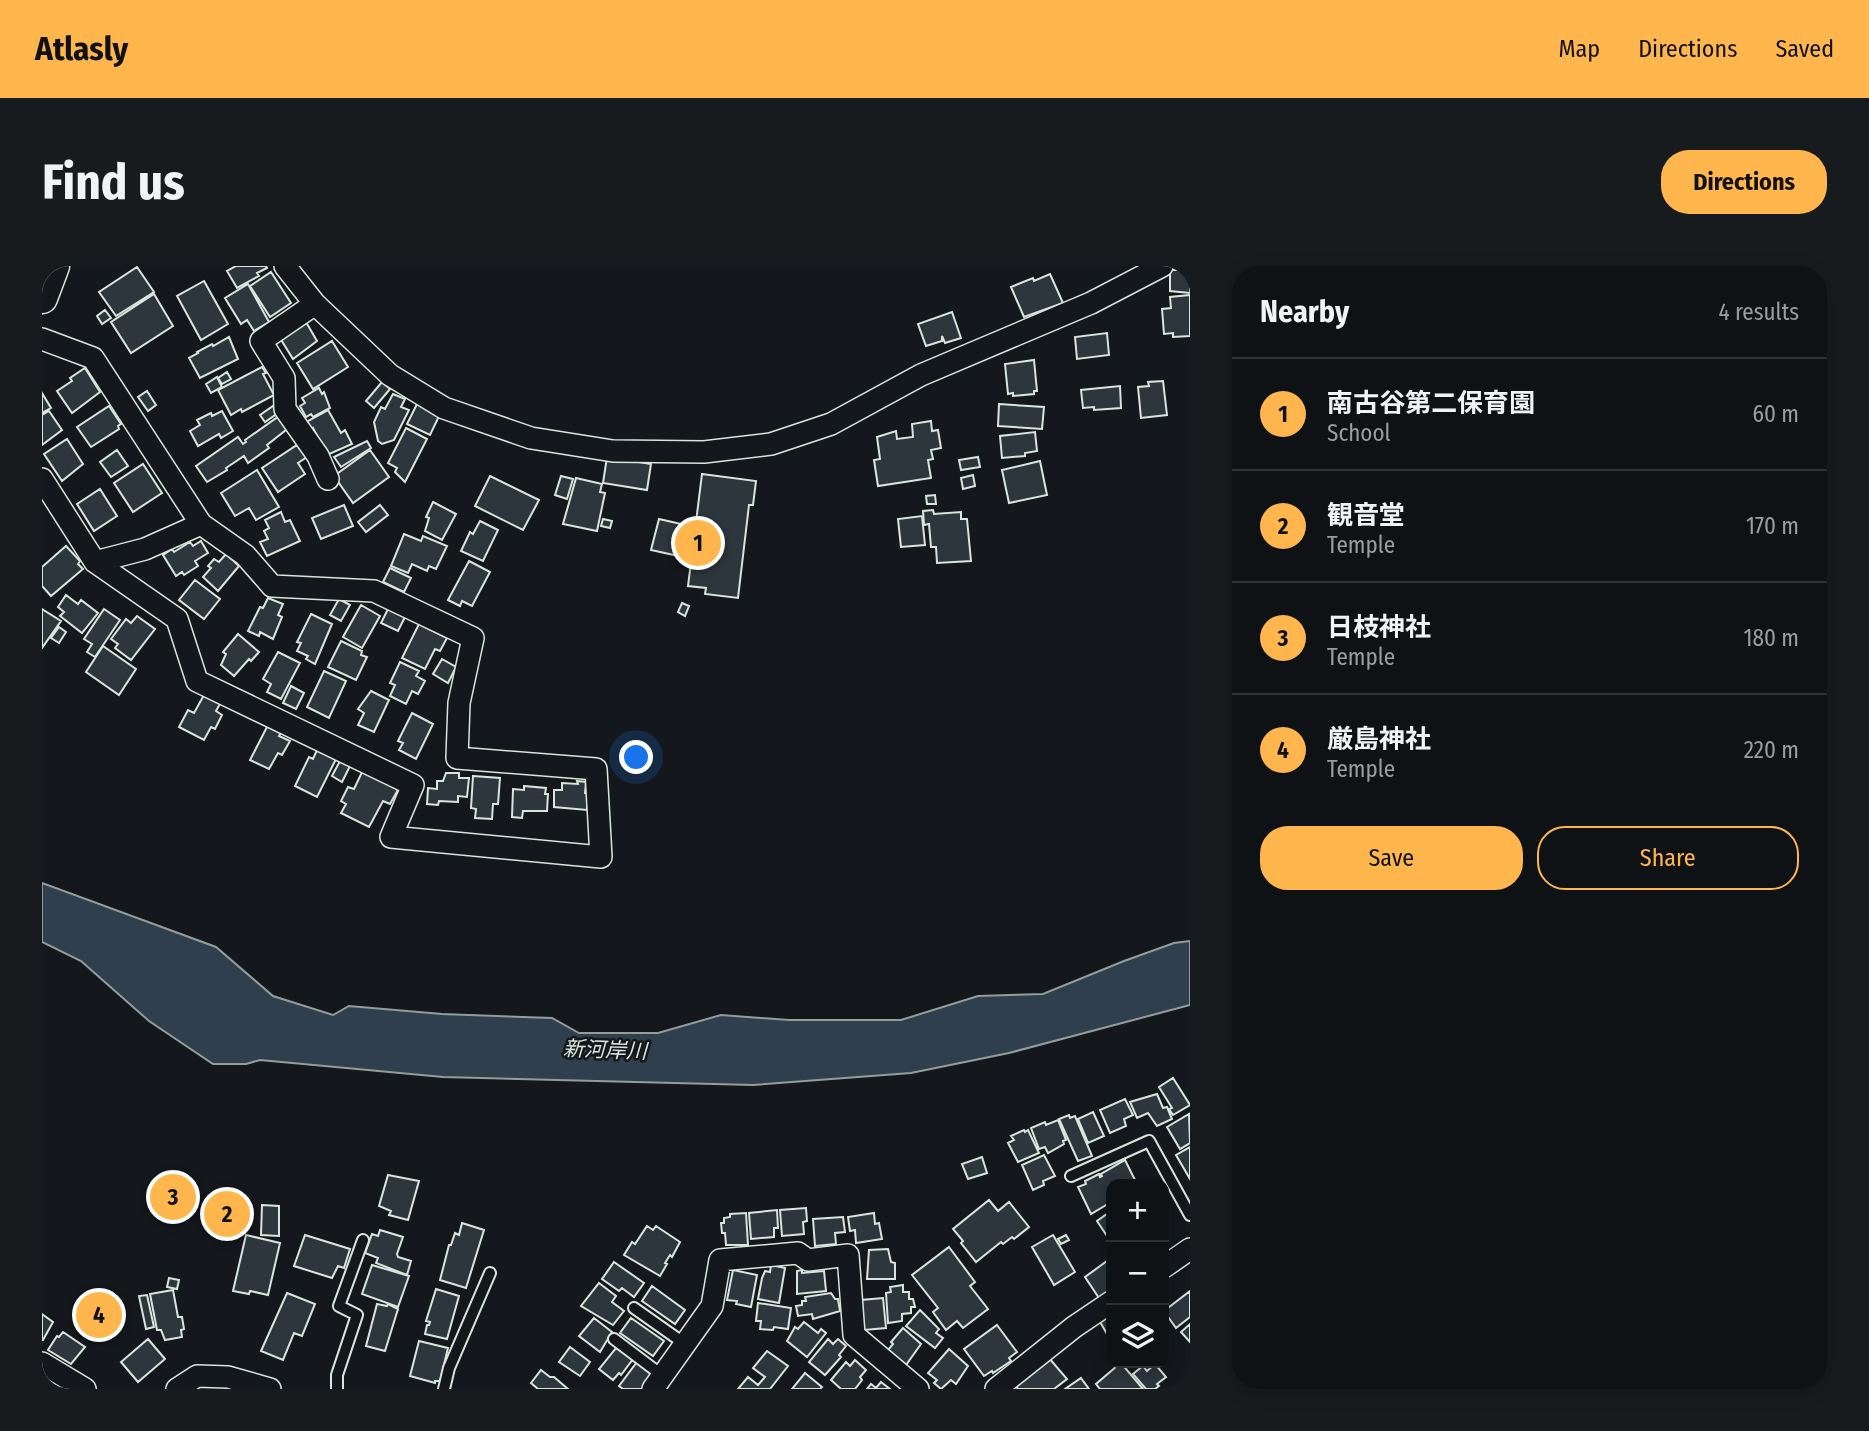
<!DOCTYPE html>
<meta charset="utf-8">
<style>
:root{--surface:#0f1215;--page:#181b1e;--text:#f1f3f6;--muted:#9b9ea0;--line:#2f3234;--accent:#ffb74d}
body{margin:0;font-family:"Fira Sans Condensed","Noto Sans JP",sans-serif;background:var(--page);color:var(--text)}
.controls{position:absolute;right:21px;bottom:21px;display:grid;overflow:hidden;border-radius:14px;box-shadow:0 4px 18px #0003}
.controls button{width:63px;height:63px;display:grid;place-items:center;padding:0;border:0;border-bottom:2px solid var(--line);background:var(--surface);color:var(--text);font:35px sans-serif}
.you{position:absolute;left:595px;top:492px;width:24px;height:24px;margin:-18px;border:5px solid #fff;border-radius:50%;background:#1a73e8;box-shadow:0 0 0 10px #1a73e833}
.badge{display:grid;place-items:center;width:46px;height:46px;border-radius:50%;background:var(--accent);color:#111;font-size:23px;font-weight:700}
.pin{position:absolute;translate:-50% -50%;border:4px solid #fff;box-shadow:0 2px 7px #0006}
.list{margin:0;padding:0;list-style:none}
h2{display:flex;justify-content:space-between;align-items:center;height:91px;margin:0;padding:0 28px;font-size:30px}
h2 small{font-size:23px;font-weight:400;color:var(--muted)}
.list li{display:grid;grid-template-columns:46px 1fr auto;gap:21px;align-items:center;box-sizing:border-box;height:112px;padding:0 28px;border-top:2px solid var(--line)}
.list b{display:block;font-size:26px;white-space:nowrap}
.list p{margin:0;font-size:23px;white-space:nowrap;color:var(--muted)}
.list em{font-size:23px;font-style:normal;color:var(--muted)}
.actions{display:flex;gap:14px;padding:21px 28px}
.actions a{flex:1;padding:16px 0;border:2px solid var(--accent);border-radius:28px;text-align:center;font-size:24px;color:var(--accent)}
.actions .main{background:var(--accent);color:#111}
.icon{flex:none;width:38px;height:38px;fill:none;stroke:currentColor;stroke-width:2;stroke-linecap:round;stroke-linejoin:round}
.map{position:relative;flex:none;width:1148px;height:1123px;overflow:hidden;border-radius:28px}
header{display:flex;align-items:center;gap:42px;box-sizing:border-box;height:98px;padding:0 35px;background:var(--accent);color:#111}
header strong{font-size:33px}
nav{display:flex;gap:38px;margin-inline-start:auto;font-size:24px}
.intro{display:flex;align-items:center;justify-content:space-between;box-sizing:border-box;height:168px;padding:0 42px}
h1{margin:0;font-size:49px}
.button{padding:18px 32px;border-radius:28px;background:var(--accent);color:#111;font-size:24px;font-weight:700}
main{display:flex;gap:42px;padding:0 42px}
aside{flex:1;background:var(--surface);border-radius:28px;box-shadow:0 4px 18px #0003}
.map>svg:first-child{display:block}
</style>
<header>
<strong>Atlasly</strong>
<nav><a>Map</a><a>Directions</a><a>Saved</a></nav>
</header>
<div class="intro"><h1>Find us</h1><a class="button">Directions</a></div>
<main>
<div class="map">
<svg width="1148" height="1123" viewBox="0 0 1148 1123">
<rect width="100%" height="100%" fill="#14181c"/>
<!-- water -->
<path fill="#2f3f4d" stroke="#939e99" stroke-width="2" d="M0 617 174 681 231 730 291 749 307 740 400 748 510 752 537 767H616L679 749 747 754H859L936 730 1001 728 1082 695 1132 677 1148 675V739L967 787 869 807 711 819 401 811 218 794 204 798H171L107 755 39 695 0 676Z"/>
<!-- building -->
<path fill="#2c363c" stroke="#d8e6dc" stroke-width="2" d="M194 0H224L225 2 215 7 217 10 195 22 185 5Z
M1141 0H1148V27L1128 25V4H1134Z
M95 1 112 26 74 50 57 26Z
M229 6 249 37 228 51 208 20Z
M1008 8 1021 37 982 51 969 21 991 12 992 15Z
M162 15 186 58 159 74 135 30Z
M206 18 227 56 212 65 205 54 199 58 183 32Z
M112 28 131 60 89 87 69 56Z
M1148 29V70L1131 71V67L1122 68 1120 43 1129 42 1128 31Z
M63 44 69 52 60 58 55 50Z
M910 46 919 72 903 77 900 70V75L884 80 876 58Z
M264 56 275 75 251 93 238 72Z
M1065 67 1067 89 1035 93 1033 71Z
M187 71 196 93 158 112 147 92 156 87 155 86 170 78 171 80Z
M290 75 306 101 271 123 255 97Z
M992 94 995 125H992V128L971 130V127L966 128 963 98Z
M220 101 224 107 221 108 232 129 200 146 199 143 189 149 176 124Z
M43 102 58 126 30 147 15 125 30 115 28 112Z
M185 106 189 113 180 118 176 112Z
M175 111 180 121 169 127 164 118Z
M1121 115 1125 149 1099 152 1096 121 1107 120 1106 116Z
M340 116 348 123 332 142 324 135Z
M1078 120 1079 142 1052 144V141L1041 142 1039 124Z
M277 122 280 128 282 126 288 142 271 151 269 148 264 151 258 140 263 137 260 132Z
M105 125 114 139 106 145 96 131Z
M0 127 9 142 0 147Z
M351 128 363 133 359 141 367 144 352 174 340 178 336 175 332 156 339 141 343 143Z
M376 136 399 146 388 169 365 158Z
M234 138 239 145 223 156 218 149Z
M957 138 1002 141 1000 163 956 160Z
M67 140 79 158 76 160 77 163 49 181 35 161Z
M286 144 299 167 303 164 310 178 285 189 271 162 269 164 264 156Z
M7 145 20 164 0 179V149Z
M180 145 191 165 179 172 177 168 156 180 148 165 158 159 155 154 169 147 170 150Z
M240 148 249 160 225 179 227 182 206 197 202 190 184 202 185 204 165 216 154 200 196 171 201 178 204 176 203 174Z
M889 155 890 165 896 164 899 182 889 184 891 193 886 194 889 212 836 220 832 194 838 193 835 171 854 165 855 173 871 171 870 158Z
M364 162 385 173 363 216 353 206 355 202 346 197Z
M993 166 995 185 983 187V190L960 192 958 170Z
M25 173 41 198 20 215 2 188Z
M325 175 329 182 299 201 292 191Z
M255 179 257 182 262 179 268 189 256 197 263 208 236 226 220 202Z
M75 184 86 200 69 211 58 196Z
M328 184 347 211 311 237 292 210Z
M565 191 609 198 605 224 561 217Z
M936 191 938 201 919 204 917 194Z
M998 195 1005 229 967 237 960 204Z
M101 198 120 227 91 246 72 217Z
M215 204 237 241 214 254 207 242 193 250 179 227Z
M660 208 714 215 711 239H707L696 332 663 328 664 322 646 320Z
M931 209 933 220 921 223 919 212Z
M448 210 497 234 481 264 433 240Z
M519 210 531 213 525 233 513 229Z
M534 212 560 218 558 226 563 227 555 265 521 258Z
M58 223 75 250 52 265 35 238Z
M893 229 894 238H885L884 230Z
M391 236 414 248 400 274 383 265 387 252 384 251Z
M302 239 311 260 279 273 270 252Z
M338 239 346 249 324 266 316 256Z
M891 244 892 248 919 246V253H925L929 295 895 297 894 281H889L887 258 882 259 881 245Z
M239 246 243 256 248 254 258 275 225 290 218 276 226 273 222 265 227 262 223 254Z
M880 250 883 279 859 281 856 253Z
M561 253 570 255 568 262 559 260Z
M617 253 648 260 641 291 609 284Z
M438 255 456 264 441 295 419 285 428 266 431 268Z
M362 268 379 275 381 270 405 280 394 303 387 300 385 305 370 298 366 307 349 300Z
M159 275 166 287 153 295 156 300 142 309 140 306 134 310 121 289 130 283 132 286 148 276 151 280Z
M24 280 38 295 36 298 41 303 9 330 0 320V301Z
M184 288 197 300 176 325 161 311 169 302 166 300 172 293 177 296Z
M427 295 448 306 430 340 420 335 418 340 406 334Z
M348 302 369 312 362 326 341 316Z
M153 314 178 333 162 353 137 334Z
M24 329 36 338 39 334 56 347 40 367 18 350 22 346 16 341Z
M226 332 241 338 236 349 240 351 231 373 218 366 217 370 206 365 218 341 221 342Z
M297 333 308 339 299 355 288 349Z
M640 337 647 340 643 350 636 346Z
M319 339 338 350 320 382 301 371Z
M0 343 19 355 0 382Z
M62 343 78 354 53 391 45 386 50 378 42 373Z
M346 343 363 351 356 365 339 357Z
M269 348 290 358 273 398 264 393 266 390 255 385 259 377 255 376Z
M95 350 113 363 89 394 73 382 76 378 69 373 84 353 89 357Z
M377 358 405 372 398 385 393 383 383 403 360 392Z
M17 361 24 366 17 377 9 372Z
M196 368 217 386 209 395 207 393 192 410 179 399 184 388 181 386Z
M299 375 320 385 319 389 325 391 314 414 286 401Z
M61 380 94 403 77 429 44 406Z
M236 386 258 397 239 433 225 426 229 418 221 413Z
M400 393 414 401 406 417 391 408Z
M358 396 377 405 374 410 383 415 376 428 370 425 364 438 348 430 353 419 348 417Z
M282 405 304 415 287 452 265 441Z
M249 420 262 427 254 443 241 437Z
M329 425 347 434 332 466 316 459 322 447 316 443Z
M162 429 178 438 174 445 180 449 173 463 169 461 162 474 137 461 146 444 152 447Z
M370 447 391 458 374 493 357 484 361 477 356 475Z
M227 457 241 463 237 470 248 475 240 489 236 487 227 503 208 494Z
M275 484 294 493 275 531 253 520 267 491 271 493Z
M298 495 308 500 300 516 290 510Z
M321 504 357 522 348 538 341 535 327 561 299 547 304 538 299 535 306 521 312 523Z
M404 507H417V512H427L425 531 416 530V536L397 535 396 539 385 538 386 522 395 523V515H401Z
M431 510 458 512 456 538H451L450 553 433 552 434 543 429 542Z
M535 515 544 516 543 527 546 528 545 544 512 541V524H520V517L536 518Z
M482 520 504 522 503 528H506L505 545H481L480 552 470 551 471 523 482 524Z
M1131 812 1148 839 1131 849 1127 843 1130 842 1117 821Z
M1115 828 1121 842 1125 841 1130 853 1115 860 1106 847 1095 852 1088 836Z
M1083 833 1091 849 1082 853 1084 860 1068 867 1058 844Z
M1051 846 1062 870 1046 877 1036 853Z
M1147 848 1148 877 1138 883 1125 861Z
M1027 849 1028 852 1033 850 1050 890 1036 895 1017 853Z
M1016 854 1024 874 1021 875 1022 878 1006 887 1003 881 997 883 989 862 1003 856 1004 859Z
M982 864 983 866 986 864 997 887 976 896 966 877 972 874 969 870Z
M1148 881V913L1134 889Z
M1002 889 1013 910 1001 915 1002 919 991 924 980 899Z
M940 891 945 907 926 913 920 898Z
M1083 894 1095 918H1069V936L1049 948 1036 921 1044 918 1043 915 1057 908 1058 911 1060 910 1059 908Z
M132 908 147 912 144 926 141 925 139 932 145 933 141 954 118 949 122 928 129 930Z
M346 909 377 915 366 954 347 949 349 945 337 940Z
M182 928 197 932 196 938 201 939 194 963 169 956 175 935 180 936Z
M947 934 956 945 967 936 987 961 972 973 970 971 961 978 959 976 934 996 919 977 921 975 911 963Z
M220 939 237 940V970L219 969Z
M764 942 765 955 761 956 762 968 740 970 738 944Z
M735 944 736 962H732V971L709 973 707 947Z
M1069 945V976L1055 955Z
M704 947 706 979H684L683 967H680L679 957H682V952L688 951V948Z
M832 947 833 958 837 957 840 973 814 977 813 964 808 965 806 951Z
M801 951 803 966 793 967 794 978 773 980 771 953Z
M420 957 442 964 424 1022 398 1014 407 979H409L413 967 417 969Z
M605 960 611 964 614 960 638 976 630 991 628 989 623 997 625 998 618 1010 582 989 590 976 593 978Z
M338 964 361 971 355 988 356 991 369 995 365 1009 334 997 336 992 323 987 330 968 336 970Z
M204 969 238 977 226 1029 208 1025 207 1028 191 1025Z
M263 969 308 983 302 1002 296 1000 290 1012 252 1000Z
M1011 969 1033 1006 1012 1019 990 981Z
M1024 969 1027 974 1019 978 1016 973Z
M907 981 933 1016 928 1020 946 1043 921 1062 915 1055 904 1064 891 1046 896 1042 870 1009Z
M846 983 849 996 853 997V1013H825L827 984Z
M1065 995 1069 1001V1024L1057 1032 1043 1011Z
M572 996 602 1017 592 1031 580 1022 577 1025 560 1013Z
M330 999 367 1010 356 1041 320 1028Z
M729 999 743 1002 737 1037 716 1033 720 1012 723 1005 728 1006Z
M691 1004 715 1009 709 1041 694 1038 695 1035 685 1034Z
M760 1004V1007L782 1005 784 1025 755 1028V1005Z
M127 1012 137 1014 135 1023 125 1021Z
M557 1017 574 1030 570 1036 582 1045 571 1059 539 1040Z
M861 1019V1026H867V1033H871L873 1041H869V1047L860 1048V1055L846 1057 844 1027 849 1026 848 1021Z
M610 1020 643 1044 633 1058 600 1035Z
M394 1023 417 1030 405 1073 383 1068 385 1059H387L388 1056 384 1055Z
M131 1024 136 1051H140L142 1063 139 1064 140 1071 123 1074 119 1064H115L108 1028Z
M1148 1025V1051L1134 1062 1122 1045Z
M245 1027 273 1038 260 1070 252 1067 241 1094 219 1085Z
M789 1027 793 1033H796L798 1045 771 1053 770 1048 756 1050 754 1040 760 1039V1035H764L763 1031Z
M105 1029 112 1061 104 1063 97 1030Z
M841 1032 844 1062 822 1064 819 1034Z
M716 1037 749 1042 746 1063 732 1061 731 1064 718 1063 719 1055H714Z
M335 1038 345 1040 346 1038 356 1043 343 1085 324 1080Z
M878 1044 897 1063 894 1067 901 1072 893 1082 864 1060Z
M1069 1045V1075L1057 1054Z
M55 1046 64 1047 62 1058 53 1056Z
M0 1048 11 1056 1 1074H0Z
M552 1052 570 1066 558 1086 537 1070Z
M589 1052 622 1075 611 1090 578 1067Z
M762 1056 776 1067 779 1063 784 1067 765 1091 745 1075 753 1061 756 1063Z
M1148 1058V1076L1139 1066Z
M955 1059 975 1086 967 1092 969 1095 951 1107 950 1105 942 1110 922 1083Z
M861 1062 879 1078 864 1099 846 1084 851 1078 849 1076Z
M21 1066 43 1081 29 1098 6 1084 15 1070 17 1071Z
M106 1073 123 1093 96 1116 79 1096Z
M786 1073 791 1078 796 1073 804 1080 797 1089 799 1091 783 1109 767 1096Z
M377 1075 406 1082 398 1115H393V1117L368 1110Z
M528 1081 548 1096 538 1110 517 1096Z
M574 1082 591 1093 579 1109 577 1107 571 1114 557 1103Z
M907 1083 926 1100 914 1118 909 1114 899 1123 892 1117 895 1114 886 1107Z
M725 1085 746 1100 728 1123H696L706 1111 716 1119 723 1111 711 1102Z
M1007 1092 1025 1113 1012 1123H976L971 1117Z
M813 1094 824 1104 818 1111 820 1114 813 1123H799L789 1114 804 1096 808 1100Z
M595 1096 612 1109 601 1123H581L577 1120Z
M1072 1097H1079L1101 1123H1058L1054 1118 1075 1100Z
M1113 1098 1124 1111 1115 1118 1117 1120 1113 1123H1104L1091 1108 1101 1100 1105 1105Z
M499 1104 508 1111H512L526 1123H496L489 1117Z
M763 1107 780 1121 778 1123H750Z
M1039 1112 1047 1123H1023Z
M839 1116 848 1123H825L829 1118 834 1122Z"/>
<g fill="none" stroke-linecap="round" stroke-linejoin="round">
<!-- service casing -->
<g stroke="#d8e6dc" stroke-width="14">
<path id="service" d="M1029 910 1107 875 1148 949
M592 1042 643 1078
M572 1073 621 1110
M295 1123V1109L315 1049 297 1040 321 974
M402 1123 407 1102 448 1007"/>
</g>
<!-- minor casing -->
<g stroke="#d8e6dc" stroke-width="24">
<path id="minor" d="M243 0 273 38 348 109 402 142 489 172 571 185 662 186 729 178 789 158 879 109 1049 37 1120 0
M273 38 219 75 242 112 243 143 276 190 286 213
M0 73 51 92 159 258 203 289 230 320 332 325 431 372 417 437 415 492 554 503 559 591 349 571 371 519 155 415 135 353 53 296 0 213
M53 296 103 283 159 258
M1122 1001 1148 983
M0 1097 43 1123
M135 1123 155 1110 186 1111 228 1123
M611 1123 670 1040 678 994 756 987 766 994 806 989 812 1069 876 1123
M954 1123 1032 1061 1069 1036"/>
</g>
<!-- secondary casing -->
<g stroke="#d8e6dc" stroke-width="33">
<path id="secondary" d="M0 32 12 0"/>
</g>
<!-- service -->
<use href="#service" stroke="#14181c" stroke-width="10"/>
<!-- minor -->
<use href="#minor" stroke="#14181c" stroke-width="21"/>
<!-- secondary -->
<use href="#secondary" stroke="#14181c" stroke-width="30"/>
</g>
<g text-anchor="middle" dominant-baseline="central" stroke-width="5" stroke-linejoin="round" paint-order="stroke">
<!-- water labels -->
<g font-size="21" font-style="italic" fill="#d8e6dc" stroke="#14181c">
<text transform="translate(563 784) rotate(2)">新河岸川</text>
</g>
</g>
</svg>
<div class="controls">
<button>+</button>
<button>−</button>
<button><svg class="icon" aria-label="layers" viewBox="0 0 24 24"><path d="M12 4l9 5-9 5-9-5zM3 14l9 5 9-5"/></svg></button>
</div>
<div class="you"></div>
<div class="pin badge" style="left:656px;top:277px">1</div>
<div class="pin badge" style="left:185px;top:948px">2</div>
<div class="pin badge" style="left:131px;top:931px">3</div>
<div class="pin badge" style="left:57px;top:1049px">4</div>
</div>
<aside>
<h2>Nearby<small>4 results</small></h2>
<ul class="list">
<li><span class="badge">1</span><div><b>南古谷第二保育園</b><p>School</p></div><em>60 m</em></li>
<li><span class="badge">2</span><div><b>観音堂</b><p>Temple</p></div><em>170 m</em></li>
<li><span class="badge">3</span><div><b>日枝神社</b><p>Temple</p></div><em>180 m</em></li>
<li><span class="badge">4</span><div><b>厳島神社</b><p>Temple</p></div><em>220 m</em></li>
</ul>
<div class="actions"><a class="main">Save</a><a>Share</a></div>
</aside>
</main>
